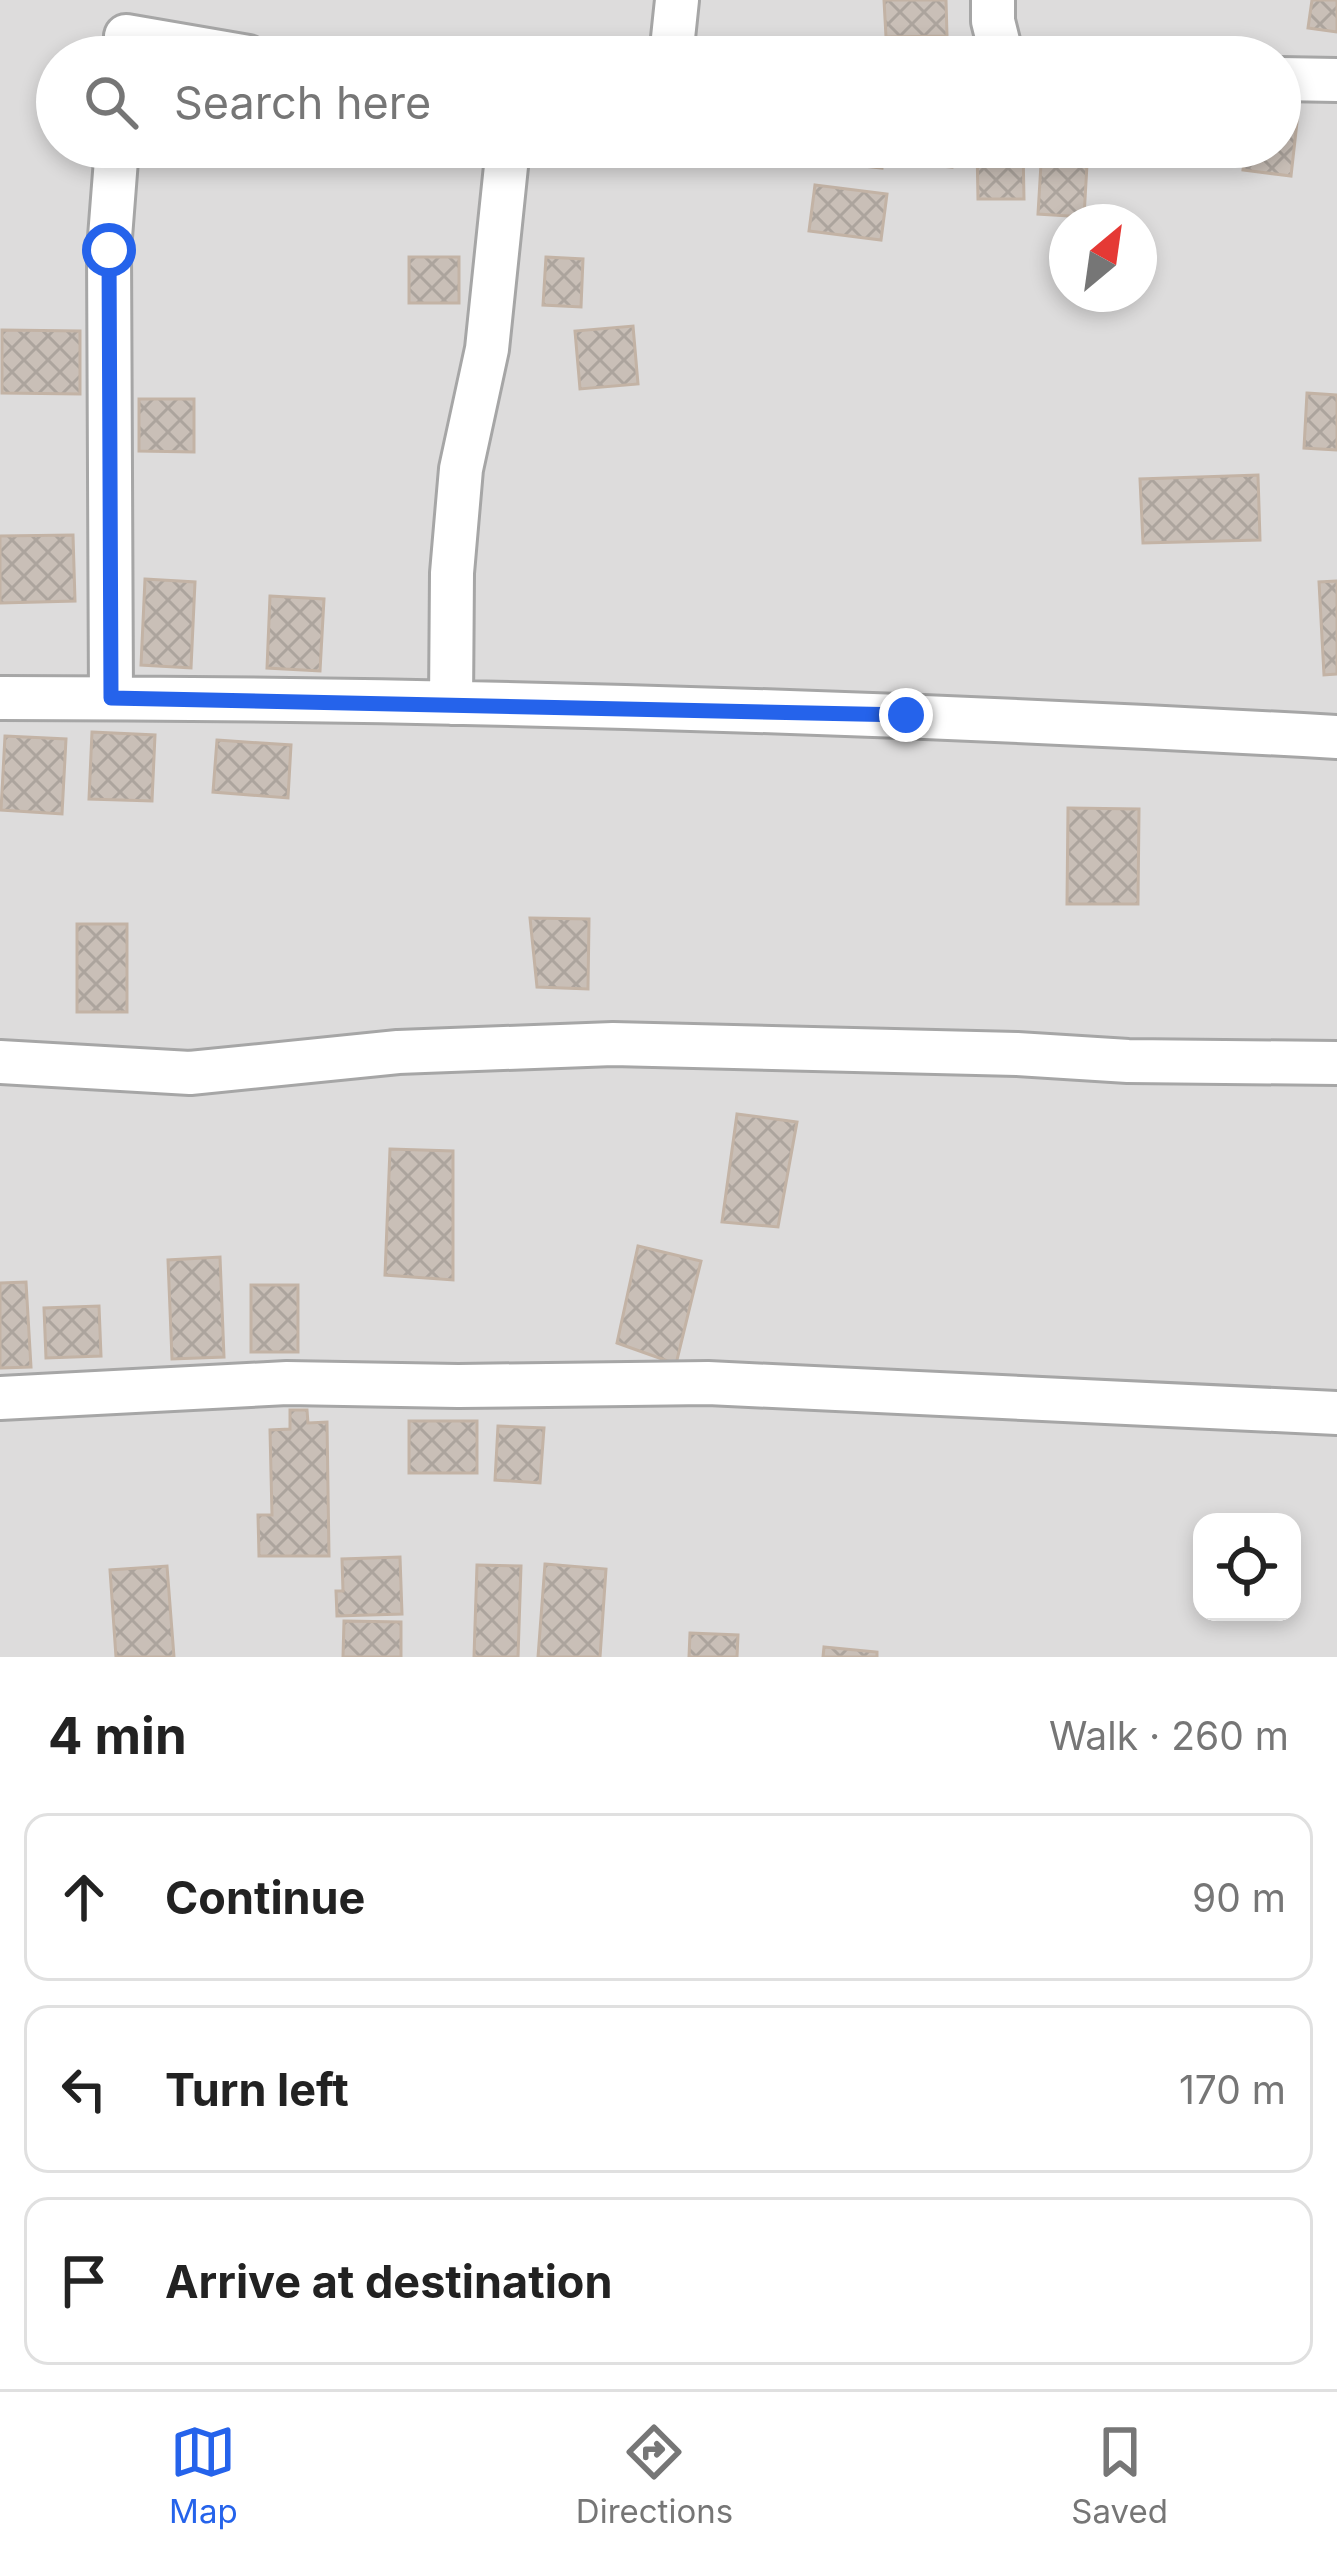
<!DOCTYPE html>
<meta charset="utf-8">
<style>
:root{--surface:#fff;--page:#f6f6f6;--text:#222;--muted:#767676;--line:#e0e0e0;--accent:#2563eb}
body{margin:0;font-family:Inter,sans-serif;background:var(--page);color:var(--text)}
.controls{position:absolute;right:36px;bottom:36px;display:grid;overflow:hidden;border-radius:24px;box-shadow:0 6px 18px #0003}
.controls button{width:108px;height:108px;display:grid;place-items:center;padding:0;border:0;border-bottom:3px solid var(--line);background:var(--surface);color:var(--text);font:60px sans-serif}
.compass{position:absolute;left:1049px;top:204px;width:108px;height:108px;border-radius:50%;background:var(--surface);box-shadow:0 6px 18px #0003;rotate:29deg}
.stop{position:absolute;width:36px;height:36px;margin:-27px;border:9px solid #2563eb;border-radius:50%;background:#fff}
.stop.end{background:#2563eb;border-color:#fff;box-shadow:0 3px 12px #0008}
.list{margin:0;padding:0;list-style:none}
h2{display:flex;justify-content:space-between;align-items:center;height:156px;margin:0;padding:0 48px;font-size:51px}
h2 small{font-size:39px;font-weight:400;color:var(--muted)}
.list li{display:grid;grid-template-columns:78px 1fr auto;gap:36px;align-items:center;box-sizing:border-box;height:168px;margin:0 24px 24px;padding:0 24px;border:3px solid var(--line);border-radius:24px}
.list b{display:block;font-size:45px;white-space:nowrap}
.list em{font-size:39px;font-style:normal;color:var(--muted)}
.icon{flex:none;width:66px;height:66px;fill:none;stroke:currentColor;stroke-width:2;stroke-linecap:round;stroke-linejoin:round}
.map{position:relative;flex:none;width:1337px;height:1657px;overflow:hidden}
.search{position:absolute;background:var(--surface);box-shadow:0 6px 18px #0003;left:36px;right:36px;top:36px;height:132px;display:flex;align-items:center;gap:30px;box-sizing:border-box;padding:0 42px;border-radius:66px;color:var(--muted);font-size:45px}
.sheet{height:732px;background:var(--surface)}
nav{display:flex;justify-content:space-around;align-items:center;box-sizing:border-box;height:168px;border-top:3px solid var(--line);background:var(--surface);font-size:33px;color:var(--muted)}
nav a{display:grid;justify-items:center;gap:6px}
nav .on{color:var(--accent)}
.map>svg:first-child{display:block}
</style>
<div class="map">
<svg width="1337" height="1657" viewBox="0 0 1337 1657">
<defs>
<pattern id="building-cross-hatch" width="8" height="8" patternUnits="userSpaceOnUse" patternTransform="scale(3)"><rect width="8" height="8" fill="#c9bfb7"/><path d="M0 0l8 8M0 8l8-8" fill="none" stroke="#aca49d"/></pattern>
</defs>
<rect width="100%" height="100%" fill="#f0ece4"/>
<!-- residential -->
<path fill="#dddcdc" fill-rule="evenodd" d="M0 0H1337V1657H0ZM57 57H1280V147H57ZM1067 222H1139V294H1067ZM1202 1522H1292V1612H1202Z"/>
<!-- building -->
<path fill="url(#building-cross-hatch)" stroke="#c3b3a5" stroke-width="3" d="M884 0H946L947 36 886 37Z
M1312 0H1337V32L1308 28Z
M1280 111 1298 113 1291 176 1243 170 1246 147H1280Z
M818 147H884L882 168 817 161Z
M911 147H954L952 167 910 163Z
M977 147H1023L1024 199H978Z
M1042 147H1088L1084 217 1038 214Z
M815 185 887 194 881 240 809 231Z
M409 257H459V303H409Z
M546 257 583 259 581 307 543 305Z
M633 326 638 384 580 389 575 331Z
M2 330 80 331V394L2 393Z
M1307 393 1337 395V450L1304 448Z
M139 399H194V452L139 451Z
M1258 475 1260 540 1143 543 1140 479Z
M73 535 75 601 0 603V536Z
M145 579 195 582 191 668 141 665Z
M1337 581V674L1324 675 1319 582Z
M270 596 324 599 320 671 267 668Z
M92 732 155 735 152 801 89 799Z
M5 736 66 739 62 814 1 810Z
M217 740 291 745 288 798 213 792Z
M1068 808 1139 809 1138 904H1067Z
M530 918 589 919 588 989 537 987Z
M77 924H127V1012H77Z
M737 1114 797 1122 778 1227 722 1222Z
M390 1149 453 1151V1280L385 1275Z
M638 1246 701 1261 676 1364 617 1343Z
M220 1257 224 1357 172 1359 168 1260Z
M26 1282 31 1367 0 1368V1283Z
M251 1285H298V1352H251Z
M99 1306 101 1356 46 1358 44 1308Z
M290 1410H307L308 1423 327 1422 329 1556H259L258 1515H272L270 1430 290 1429Z
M409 1421H477V1473H409Z
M498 1426 544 1428 540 1483 495 1480Z
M400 1557 402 1614 337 1616 336 1591H343L342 1559Z
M545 1564 606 1569 600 1657H538Z
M477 1565 521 1566 518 1657H474Z
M167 1566 174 1657H116L110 1570Z
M344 1621 401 1622V1657H343Z
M690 1633 738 1635 737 1657H689Z
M824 1647 877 1652V1657H823Z"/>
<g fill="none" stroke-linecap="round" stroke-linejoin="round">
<!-- minor casing -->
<g stroke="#a6a6a6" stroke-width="48">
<path id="minor" d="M993 0V21L1002 57
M126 36 248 57
M671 57 677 0
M1280 79 1337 80
M0 698C446 698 892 712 1337 737
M111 698 109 250 117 147
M451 703 452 573 461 469 487 349 508 147
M0 1062 190 1073 398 1052 613 1044 1017 1054 1128 1061 1337 1063
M0 1398 287 1383 458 1386 708 1383 1337 1413"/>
</g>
<!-- minor -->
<use href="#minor" stroke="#fff" stroke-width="42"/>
</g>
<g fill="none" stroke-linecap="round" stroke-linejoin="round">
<!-- route -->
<path stroke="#2563eb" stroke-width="15" d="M109 250 111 698 906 715"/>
</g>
</svg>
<div class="controls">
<button><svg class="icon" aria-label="locate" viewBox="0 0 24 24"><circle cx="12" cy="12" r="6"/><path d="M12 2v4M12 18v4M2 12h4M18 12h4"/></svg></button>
</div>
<svg class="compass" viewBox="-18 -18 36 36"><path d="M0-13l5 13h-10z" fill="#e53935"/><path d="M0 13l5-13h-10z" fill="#767676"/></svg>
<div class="stop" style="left:109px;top:250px"></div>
<div class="stop end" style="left:906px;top:715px"></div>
<div class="search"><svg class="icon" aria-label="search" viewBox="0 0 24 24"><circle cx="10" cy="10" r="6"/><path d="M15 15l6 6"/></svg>Search here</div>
</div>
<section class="sheet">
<h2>4 min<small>Walk · 260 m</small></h2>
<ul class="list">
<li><svg class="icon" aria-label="ahead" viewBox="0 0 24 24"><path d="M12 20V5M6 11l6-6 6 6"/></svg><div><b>Continue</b></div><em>90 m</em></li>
<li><svg class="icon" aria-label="left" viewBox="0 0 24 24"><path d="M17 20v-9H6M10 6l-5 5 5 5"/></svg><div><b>Turn left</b></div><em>170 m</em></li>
<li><svg class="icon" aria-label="arrive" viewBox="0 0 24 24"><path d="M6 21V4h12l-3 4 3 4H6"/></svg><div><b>Arrive at destination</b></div></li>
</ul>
</section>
<nav>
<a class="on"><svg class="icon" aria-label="map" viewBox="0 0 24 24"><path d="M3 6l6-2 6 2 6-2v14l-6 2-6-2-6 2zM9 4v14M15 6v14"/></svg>Map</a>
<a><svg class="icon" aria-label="directions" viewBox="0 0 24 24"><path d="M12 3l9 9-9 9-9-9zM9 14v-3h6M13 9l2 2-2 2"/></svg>Directions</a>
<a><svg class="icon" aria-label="saved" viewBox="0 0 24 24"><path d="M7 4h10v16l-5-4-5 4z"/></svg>Saved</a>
</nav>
